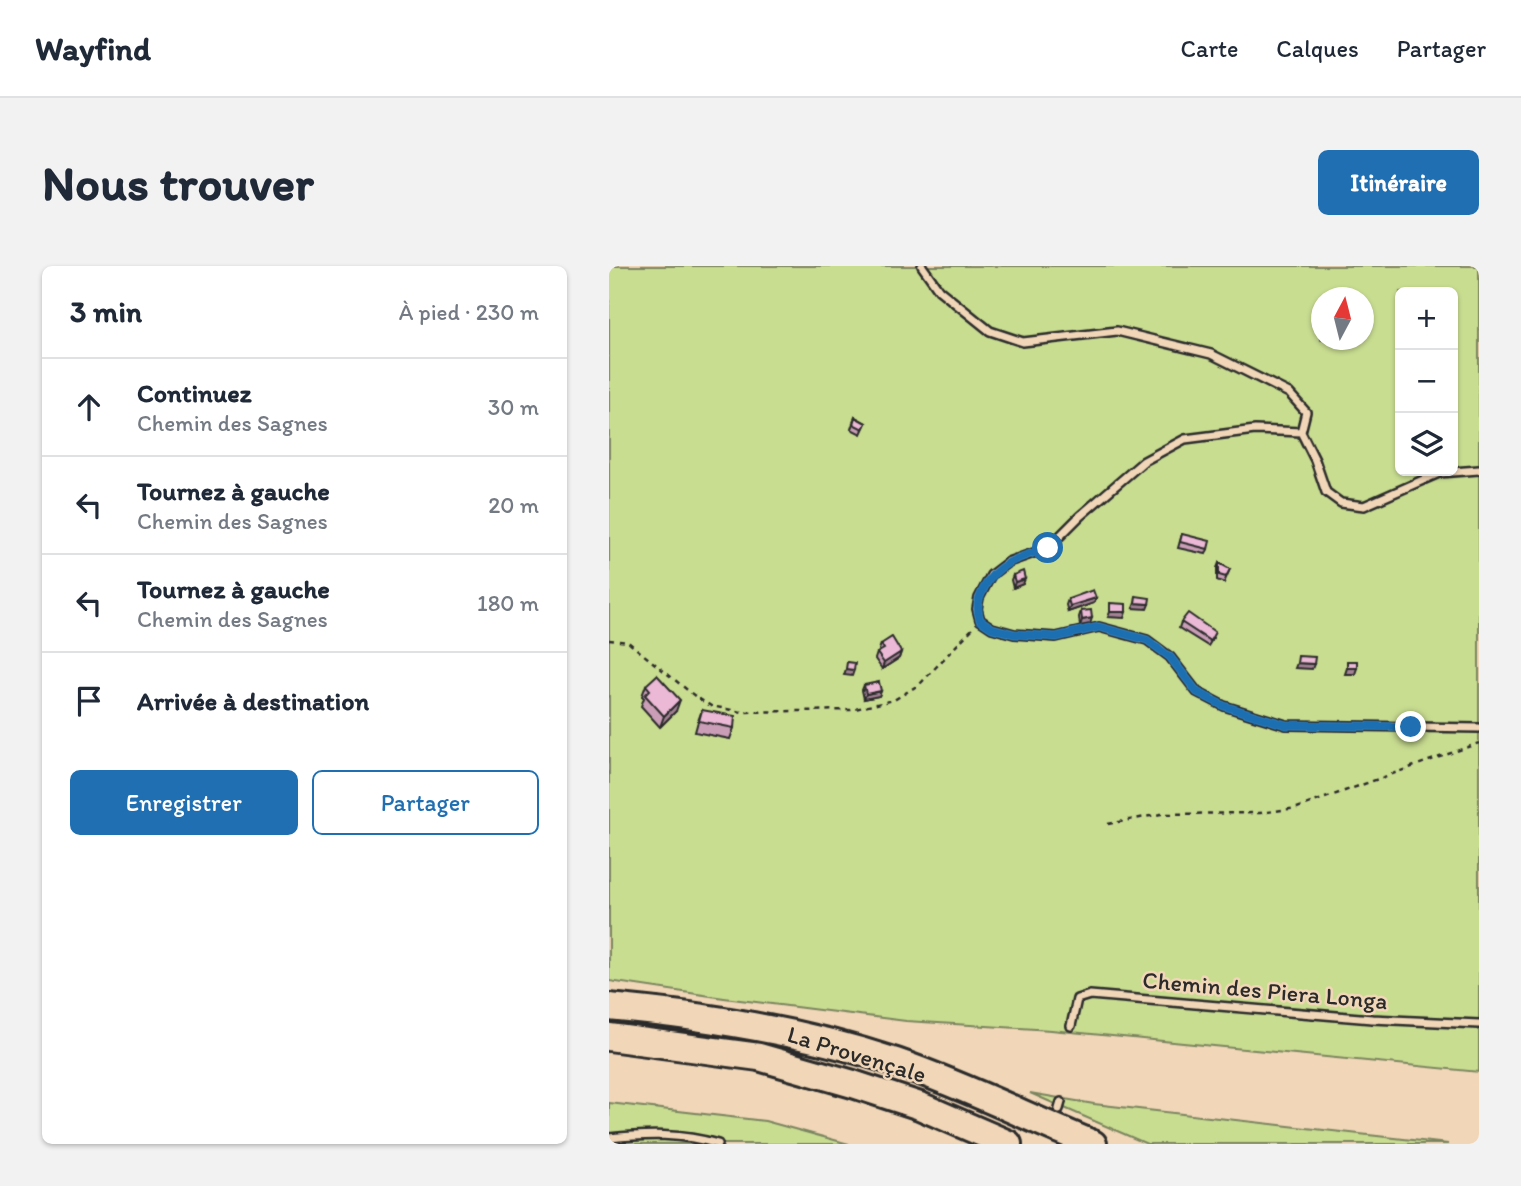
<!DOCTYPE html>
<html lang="fr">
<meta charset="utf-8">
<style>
:root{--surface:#fff;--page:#f2f2f3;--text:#1f2937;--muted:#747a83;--line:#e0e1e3;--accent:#1f6fb2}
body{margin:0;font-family:Itim,sans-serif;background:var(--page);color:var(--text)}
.controls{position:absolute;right:21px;top:21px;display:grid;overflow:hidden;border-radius:10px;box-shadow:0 2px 5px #0004}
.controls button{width:63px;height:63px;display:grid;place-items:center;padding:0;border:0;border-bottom:2px solid var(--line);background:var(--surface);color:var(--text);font:35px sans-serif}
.compass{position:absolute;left:702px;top:21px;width:63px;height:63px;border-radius:50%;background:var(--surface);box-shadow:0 2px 5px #0004;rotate:7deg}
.stop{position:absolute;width:21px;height:21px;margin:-16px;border:5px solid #1f6fb2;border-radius:50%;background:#fff}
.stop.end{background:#1f6fb2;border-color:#fff;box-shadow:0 2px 7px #0008}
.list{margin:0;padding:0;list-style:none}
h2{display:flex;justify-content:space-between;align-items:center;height:91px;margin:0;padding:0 28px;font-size:30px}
h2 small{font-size:23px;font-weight:400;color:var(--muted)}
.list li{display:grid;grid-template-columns:46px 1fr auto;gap:21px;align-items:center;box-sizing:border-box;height:98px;padding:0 28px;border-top:2px solid var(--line)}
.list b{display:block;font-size:26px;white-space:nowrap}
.list p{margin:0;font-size:23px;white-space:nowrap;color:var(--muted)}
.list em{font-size:23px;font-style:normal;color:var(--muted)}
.actions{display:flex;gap:14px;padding:21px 28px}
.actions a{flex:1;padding:16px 0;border:2px solid var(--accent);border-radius:10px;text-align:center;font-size:24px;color:var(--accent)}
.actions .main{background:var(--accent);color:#fff}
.icon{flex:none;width:38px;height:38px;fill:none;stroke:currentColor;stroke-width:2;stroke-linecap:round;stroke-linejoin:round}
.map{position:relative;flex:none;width:870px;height:878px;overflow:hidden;border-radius:10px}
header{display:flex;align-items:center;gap:42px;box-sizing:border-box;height:98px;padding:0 35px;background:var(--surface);border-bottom:2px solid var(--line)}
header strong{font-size:33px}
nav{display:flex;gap:38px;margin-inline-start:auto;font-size:24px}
.intro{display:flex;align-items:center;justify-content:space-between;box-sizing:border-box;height:168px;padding:0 42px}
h1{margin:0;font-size:49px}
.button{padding:18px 32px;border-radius:10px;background:var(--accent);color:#fff;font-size:24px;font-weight:700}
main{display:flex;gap:42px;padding:0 42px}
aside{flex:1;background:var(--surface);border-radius:10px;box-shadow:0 2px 5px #0004}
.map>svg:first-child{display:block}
</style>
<header>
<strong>Wayfind</strong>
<nav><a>Carte</a><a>Calques</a><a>Partager</a></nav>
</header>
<div class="intro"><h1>Nous trouver</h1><a class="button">Itinéraire</a></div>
<main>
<aside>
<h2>3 min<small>À pied · 230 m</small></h2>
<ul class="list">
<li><svg class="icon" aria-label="ahead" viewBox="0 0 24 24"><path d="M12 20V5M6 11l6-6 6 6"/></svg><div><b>Continuez</b><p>Chemin des Sagnes</p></div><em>30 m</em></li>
<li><svg class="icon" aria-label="left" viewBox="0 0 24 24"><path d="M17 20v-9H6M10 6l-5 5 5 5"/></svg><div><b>Tournez à gauche</b><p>Chemin des Sagnes</p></div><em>20 m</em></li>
<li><svg class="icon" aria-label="left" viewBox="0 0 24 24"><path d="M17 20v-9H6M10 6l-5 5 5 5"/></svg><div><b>Tournez à gauche</b><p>Chemin des Sagnes</p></div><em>180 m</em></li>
<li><svg class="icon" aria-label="arrive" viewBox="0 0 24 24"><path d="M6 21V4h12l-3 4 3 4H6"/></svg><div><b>Arrivée à destination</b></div></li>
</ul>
<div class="actions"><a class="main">Enregistrer</a><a>Partager</a></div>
</aside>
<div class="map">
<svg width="870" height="878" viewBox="0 0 870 878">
<rect width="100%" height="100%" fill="#f1d7b8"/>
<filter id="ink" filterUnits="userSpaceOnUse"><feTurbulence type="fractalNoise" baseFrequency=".0143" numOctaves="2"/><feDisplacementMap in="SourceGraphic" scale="14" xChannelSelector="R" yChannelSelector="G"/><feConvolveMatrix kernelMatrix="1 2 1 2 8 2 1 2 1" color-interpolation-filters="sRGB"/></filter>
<g filter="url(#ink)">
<!-- green -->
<path fill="#c9dd91" stroke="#7a845e" stroke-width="2" fill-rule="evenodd" d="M0 0H870V806L442 764 297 755 115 732 0 715ZM791 26H844V205H791ZM712 32H754V74H712Z
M421 827 485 838 839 878H538Z
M0 837 156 855 240 878H0Z"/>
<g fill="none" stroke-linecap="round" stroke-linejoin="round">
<!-- service casing -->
<g stroke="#2b2b2b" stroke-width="12">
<path id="service" d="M313 0 330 24 381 65 414 76 508 65 602 88 680 127 697 146 692 166 646 164 576 173 535 195 471 250 439 282 399 296 382 309 370 332 368 343 371 354 383 362 405 368 447 371 490 361 538 374 561 391 588 426 615 440 677 459 870 462
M692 166 706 194 717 226 732 237 755 240 830 207 870 204
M462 760 468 733 481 729 763 753 870 758
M450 843 452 836
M0 872C38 868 72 867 109 878"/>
</g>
<!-- motorway casing -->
<g stroke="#2b2b2b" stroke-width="32">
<path id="motorway" d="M0 741C97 750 194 765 287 796 354 819 418 851 484 878
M0 771 150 791 244 818 311 840 399 878"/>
</g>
<!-- path -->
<path stroke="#2b2b2b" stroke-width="2.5" stroke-dasharray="5 5" stroke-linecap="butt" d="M0 374 19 376 87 431 102 440 133 446 242 444 285 434 311 418 364 362
M499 558 552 548 651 547 688 542 870 477"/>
<!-- service -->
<use href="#service" stroke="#f1d7b8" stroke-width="7"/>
<!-- motorway -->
<use href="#motorway" stroke="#f1d7b8" stroke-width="26"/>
</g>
<!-- wall -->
<path fill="#ca9eb7" stroke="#2b2b2b" stroke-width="2" d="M246 151 257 157 252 168 242 163Z
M573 268 599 283 597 288 569 282Z
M610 297 621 303 615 317 608 314V302Z
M404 309 414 318 404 322 402 314Z
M459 333 485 337 459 346 457 339Z
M472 345 481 358 471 360 470 351Z
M572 356 604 372 599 380 570 362Z
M272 378 292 386 290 392 273 403 266 393 268 387 271 386 270 384Z
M37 419 67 445 51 461 32 440 35 432 33 430Z
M255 419 272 425 270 430 255 433 253 424Z
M93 444 125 462 121 473 86 466 89 455Z"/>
<!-- shaded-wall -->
<path fill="#a48195" stroke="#2b2b2b" stroke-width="2" d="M416 313 414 318 404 322 406 316Z
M487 332 485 337 459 346 461 340Z
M526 337 540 338 538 343 524 342Z
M501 346H517L515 352 499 351Z
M483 352 481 358 471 360 473 354Z
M292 386 290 392 273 403 275 397Z
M688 397 705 398 703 403 686 402Z
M738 402H748L746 408H736Z
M237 403 245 404 243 410 235 409Z
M272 425 270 430 255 433 257 428Z
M71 434 67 445 51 461 55 450Z"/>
<!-- building -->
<path fill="#ebb8d5" stroke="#2b2b2b" stroke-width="2" d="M246 151 257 157 254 163 244 158Z
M573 268 601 275 599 283 571 276Z
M610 297 621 303 617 311 610 309Z
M414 305 416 313 406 316 404 309Z
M484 324 487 332 461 340 459 333Z
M527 330 541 332 540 338 526 337Z
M501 337 517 338V346H501Z
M482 344 483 352 473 354 472 345Z
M579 347 606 366 601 375 572 356Z
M283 371 292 386 275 397 268 387 275 383 272 378Z
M689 390 706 391 705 398 688 397Z
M738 395H748V402H738Z
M238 396 246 397 245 404 237 403Z
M48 409 71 434 55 450 36 429 41 424 37 419Z
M270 416 272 425 257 428 255 419Z
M93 444 126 450 125 462 90 455Z"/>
</g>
<g fill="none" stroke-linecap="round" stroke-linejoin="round" filter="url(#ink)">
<!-- route -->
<path stroke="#1f6fb2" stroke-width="9" d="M439 282C413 291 388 296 375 322 369 334 367 341 371 354L383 362 405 368 447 371 490 361 538 374 561 391 588 426 615 440 677 459 802 461"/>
</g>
<g text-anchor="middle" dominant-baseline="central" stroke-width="5" stroke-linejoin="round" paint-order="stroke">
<!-- street labels -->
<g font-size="24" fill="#2b2b2b" stroke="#f1d7b8">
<text transform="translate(656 724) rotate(5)">Chemin des Piera Longa</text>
<text transform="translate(248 788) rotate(17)">La Provençale</text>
</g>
</g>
</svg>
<div class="controls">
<button>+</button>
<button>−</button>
<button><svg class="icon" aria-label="layers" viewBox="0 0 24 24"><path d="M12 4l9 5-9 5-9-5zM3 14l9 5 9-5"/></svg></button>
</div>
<svg class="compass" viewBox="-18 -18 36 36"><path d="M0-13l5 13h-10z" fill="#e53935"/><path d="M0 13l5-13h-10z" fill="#747a83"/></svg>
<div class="stop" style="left:439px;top:282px"></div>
<div class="stop end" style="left:802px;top:461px"></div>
</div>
</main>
